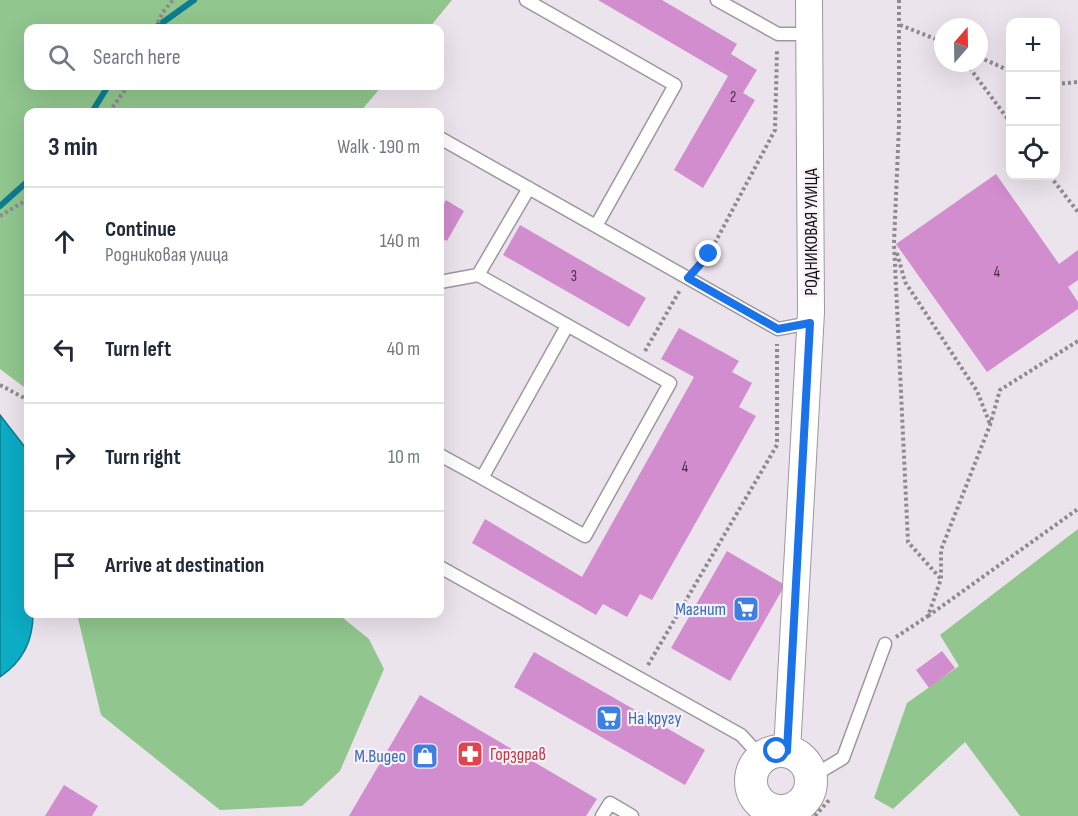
<!DOCTYPE html>
<meta charset="utf-8">
<style>
:root{--surface:#fff;--page:#f2f2f3;--text:#1f2937;--muted:#747a83;--line:#e0e1e3}
body{margin:0;font-family:"Sofia Sans Condensed",sans-serif;background:var(--page);color:var(--text)}
.controls{position:absolute;right:18px;top:18px;display:grid;overflow:hidden;border-radius:12px;box-shadow:0 6px 24px #0002}
.controls button{width:54px;height:54px;display:grid;place-items:center;padding:0;border:0;border-bottom:2px solid var(--line);background:var(--surface);color:var(--text);font:30px sans-serif}
.compass{position:absolute;left:934px;top:18px;width:54px;height:54px;border-radius:50%;background:var(--surface);box-shadow:0 6px 24px #0002;rotate:20deg}
.stop{position:absolute;width:18px;height:18px;margin:-14px;border:4px solid #1a73e8;border-radius:50%;background:#fff}
.stop.end{background:#1a73e8;border-color:#fff;box-shadow:0 2px 6px #0008}
.list{margin:0;padding:0;list-style:none}
h2{display:flex;justify-content:space-between;align-items:center;height:78px;margin:0;padding:0 24px;font-size:26px}
h2 small{font-size:20px;font-weight:400;color:var(--muted)}
.list li{display:grid;grid-template-columns:39px 1fr auto;gap:18px;align-items:center;box-sizing:border-box;height:108px;padding:0 24px;border-top:2px solid var(--line)}
.list b{display:block;font-size:22px;white-space:nowrap}
.list p{margin:0;font-size:20px;white-space:nowrap;color:var(--muted)}
.list em{font-size:20px;font-style:normal;color:var(--muted)}
.icon{flex:none;width:33px;height:33px;fill:none;stroke:currentColor;stroke-width:2;stroke-linecap:round;stroke-linejoin:round}
.map{position:relative;flex:none;width:1078px;height:816px;overflow:hidden}
.search{position:absolute;background:var(--surface);box-shadow:0 6px 24px #0002;left:24px;top:24px;width:420px;height:66px;display:flex;align-items:center;gap:15px;box-sizing:border-box;padding:0 21px;border-radius:12px;color:var(--muted);font-size:22px}
.panel{position:absolute;background:var(--surface);box-shadow:0 6px 24px #0002;left:24px;top:108px;width:420px;height:510px;border-radius:12px}
.map>svg:first-child{display:block}
</style>
<div class="map">
<svg width="1078" height="816" viewBox="0 0 1078 816">
<rect width="100%" height="100%" fill="#ece4ec"/>
<!-- green -->
<path fill="#91c68e" d="M0 0H452L429 28H28V86H382L360 112H28V390L0 369Z
M1078 529V816H1020L965 742 893 809 874 798 907 703 959 666 940 635Z
M77 614H338L369 639 384 669 340 771 302 806 220 810 101 715Z"/>
<!-- water -->
<path fill="#0bacc4" stroke="#0d7d8f" stroke-width="1.5" d="M0 415 28 451 26 501 28 614H33C33 641 23 661 0 677Z"/>
<g fill="none" stroke-linecap="round" stroke-linejoin="round">
<!-- stream -->
<path stroke="#0d7d8f" stroke-width="6" d="M155 28 194 0
M92 112 108 86
M0 206 28 181"/>
</g>
<!-- building -->
<path fill="#d18dcd" d="M598 0H662L737 44 731 54 757 70 743 93 755 100 703 188 674 170 728 76Z
M996 174 1059 264 1078 250V280L1068 287 1078 302V309L987 372 896 244Z
M446 200 464 211 447 241 440 237V211Z
M520 225 646 298 629 327 503 255Z
M679 328 739 361 732 372 752 383 739 407 756 416 652 600 640 594 627 617 603 604 596 615 472 543 485 519 582 577 694 377 661 359Z
M727 551 785 585 730 681 671 648Z
M942 651 955 668 929 688 916 670Z
M534 652 705 750 685 785 514 687Z
M420 695 597 799 586 816H349Z
M64 785 98 806 92 816H45Z"/>
<g fill="none" stroke-linecap="round" stroke-linejoin="round">
<!-- service casing -->
<g stroke="#9f979f" stroke-width="15">
<path id="service" d="M526 0 675 85 596 226
M717 0 778 34H810
M440 138 778 329 810 323
M478 275 529 188
M440 282 478 275 670 383 585 536 482 478
M440 455 482 478 567 326
M440 567 741 735 762 758
M811 777 843 758 885 644
M766 807 769 816
M602 816 610 803 632 816"/>
</g>
<!-- minor casing -->
<g stroke="#9f979f" stroke-width="28">
<path id="minor" d="M787 751 811 312 809 0"/>
</g>
<!-- tertiary casing -->
<g stroke="#9f979f" stroke-width="34">
<path id="tertiary" d="M751 781a30 30 0 1 1 60 0a30 30 0 1 1-60 0Z"/>
</g>
<!-- path -->
<path stroke="#8f8a8f" stroke-width="4" stroke-dasharray="3 3" stroke-linecap="butt" d="M899 0V125L894 243 908 542 941 579
M900 25 943 42
M155 28 163 12 173 0
M979 57 1010 71
M966 63 1010 122
M1056 84 1078 82
M109 112 128 86
M1050 176 1078 212
M0 216 28 199
M897 253 905 282 977 391 990 424
M697 267 709 254 775 130 777 50
M645 351 680 290
M0 385 28 400
M928 616 1078 509
M896 637 928 616 941 579V550L990 425 1000 390 1078 341
M648 665 777 445V344
M815 816 830 799"/>
<!-- service -->
<use href="#service" stroke="#fff" stroke-width="12"/>
<!-- minor -->
<use href="#minor" stroke="#fff" stroke-width="26"/>
<!-- tertiary -->
<use href="#tertiary" stroke="#fff" stroke-width="32"/>
</g>
<g fill="none" stroke-linecap="round" stroke-linejoin="round">
<!-- route -->
<path stroke="#1a73e8" stroke-width="8" d="M709 254 688 278 778 329 810 323 787 751H777"/>
</g>
<!-- icons -->
<defs>
<g id="supermarket-square" transform="scale(1.35)"><rect x="-9" y="-9" width="18" height="18" rx="4" fill="#3f7fe0" stroke="#f9f1f9"/><path d="M-6-5.5h2.5l.6 2H6L4.5 2H-2.5L-4.4-4H-6ZM-1.5 3.2a1.3 1.3 0 1 0 .1 0ZM3 3.2a1.3 1.3 0 1 0 .1 0Z" fill="#fff"/></g>
<g id="pharmacy-square" transform="scale(1.35)"><rect x="-9" y="-9" width="18" height="18" rx="4" fill="#e0444e" stroke="#f9f1f9"/><path d="M-2-6h4v4h4v4h-4v4h-4v-4h-4v-4h4Z" fill="#fff"/></g>
<g id="shop-square" transform="scale(1.35)"><rect x="-9" y="-9" width="18" height="18" rx="4" fill="#3f7fe0" stroke="#f9f1f9"/><path d="M-5-2.5h2.3a2.7 3.5 0 0 1 5.4 0H5L5.5 6h-11ZM-1.5-2.5h3a1.5 2.3 0 0 0-3 0Z" fill="#fff"/></g>
</defs>
<g fill-rule="evenodd">
<use href="#supermarket-square" x="746" y="609"/>
<use href="#supermarket-square" x="609" y="718"/>
<use href="#pharmacy-square" x="470" y="754"/>
<use href="#shop-square" x="425" y="756"/>
</g>
<g text-anchor="middle" dominant-baseline="central" stroke-width="4.5" stroke-linejoin="round" paint-order="stroke">
<!-- number labels -->
<g font-size="15" fill="#422f42">
<text x="733" y="97">2</text>
<text x="997" y="272">4</text>
<text x="574" y="276">3</text>
<text x="685" y="467">4</text>
</g>
<!-- street labels -->
<g font-size="18" fill="#131013" stroke="#f9f1f9">
<text transform="translate(811 232) rotate(-90)">РОДНИКОВАЯ УЛИЦА</text>
</g>
<!-- shop labels -->
<g font-size="18" fill="#366cbe" stroke="#f9f1f9" text-anchor="end">
<text x="726" y="609">Магнит</text>
<text x="628" y="718" text-anchor="start">На кругу</text>
<text x="406" y="756">М.Видео</text>
</g>
<!-- health labels -->
<g font-size="18" fill="#be3a42" stroke="#f9f1f9" text-anchor="start">
<text x="490" y="754">Горздрав</text>
</g>
</g>
</svg>
<div class="controls">
<button>+</button>
<button>−</button>
<button><svg class="icon" aria-label="locate" viewBox="0 0 24 24"><circle cx="12" cy="12" r="6"/><path d="M12 2v4M12 18v4M2 12h4M18 12h4"/></svg></button>
</div>
<svg class="compass" viewBox="-18 -18 36 36"><path d="M0-13l5 13h-10z" fill="#e53935"/><path d="M0 13l5-13h-10z" fill="#747a83"/></svg>
<div class="stop" style="left:777px;top:751px"></div>
<div class="stop end" style="left:709px;top:254px"></div>
<div class="search"><svg class="icon" aria-label="search" viewBox="0 0 24 24"><circle cx="10" cy="10" r="6"/><path d="M15 15l6 6"/></svg>Search here</div>
<section class="panel">
<h2>3 min<small>Walk · 190 m</small></h2>
<ul class="list">
<li><svg class="icon" aria-label="ahead" viewBox="0 0 24 24"><path d="M12 20V5M6 11l6-6 6 6"/></svg><div><b>Continue</b><p>Родниковая улица</p></div><em>140 m</em></li>
<li><svg class="icon" aria-label="left" viewBox="0 0 24 24"><path d="M17 20v-9H6M10 6l-5 5 5 5"/></svg><div><b>Turn left</b></div><em>40 m</em></li>
<li><svg class="icon" aria-label="right" viewBox="0 0 24 24"><path d="M7 20v-9h11M14 6l5 5-5 5"/></svg><div><b>Turn right</b></div><em>10 m</em></li>
<li><svg class="icon" aria-label="arrive" viewBox="0 0 24 24"><path d="M6 21V4h12l-3 4 3 4H6"/></svg><div><b>Arrive at destination</b></div></li>
</ul>
</section>
</div>
